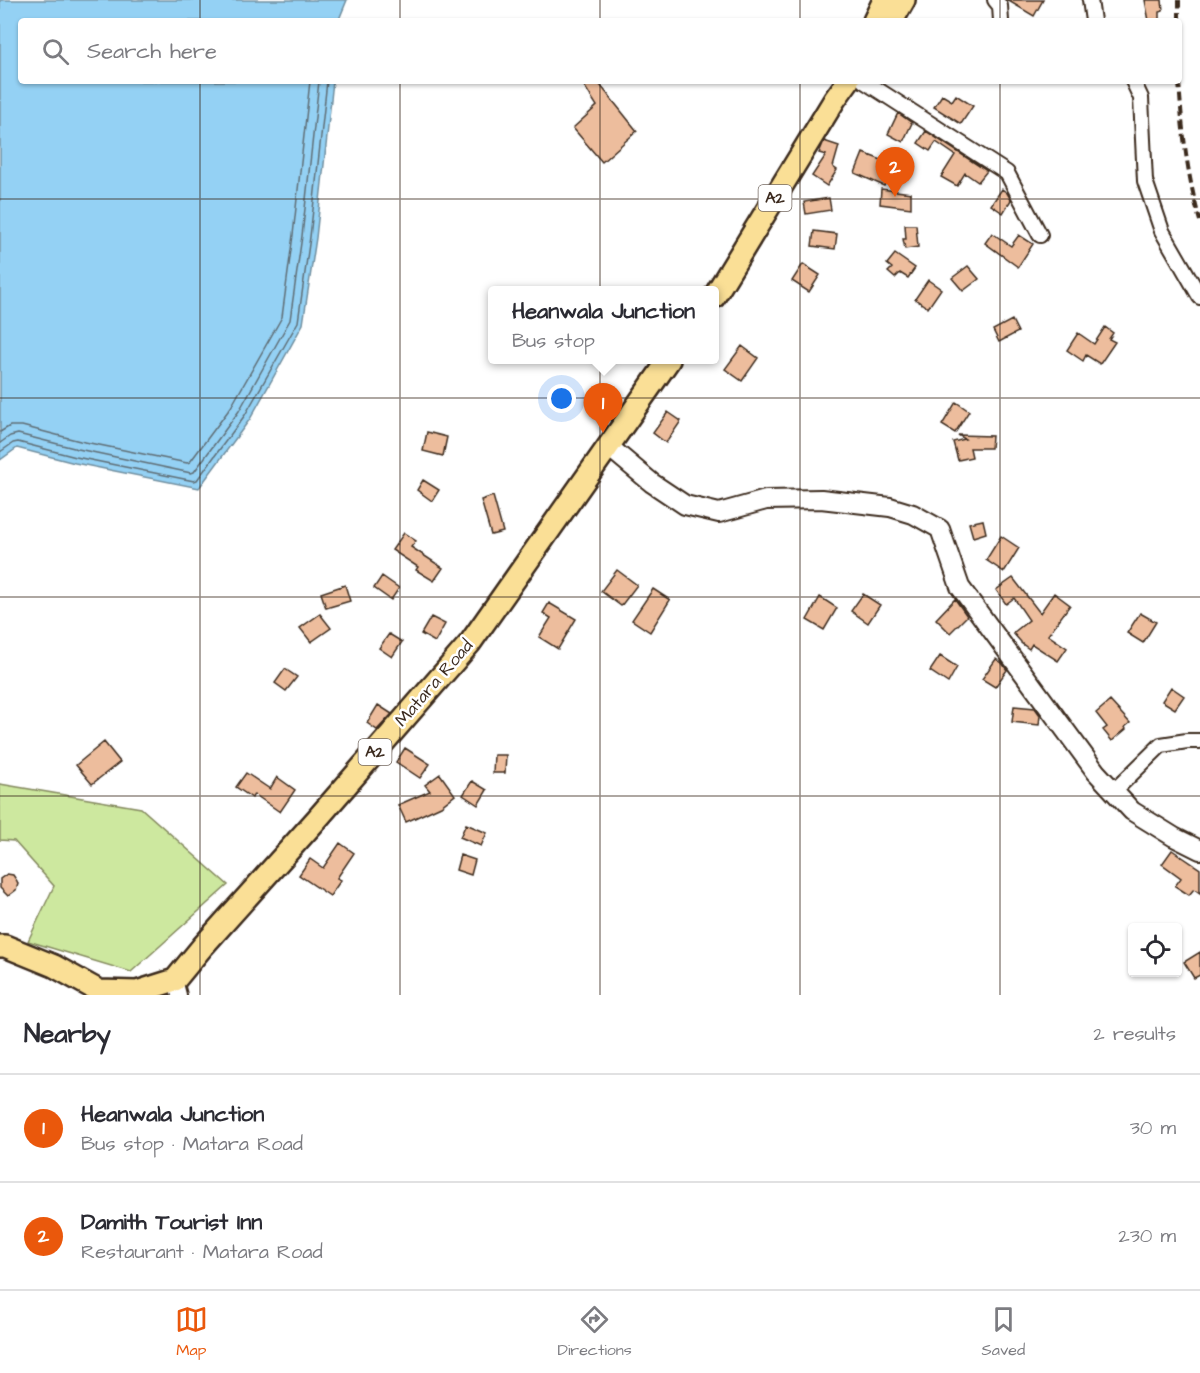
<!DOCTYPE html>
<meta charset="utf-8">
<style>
:root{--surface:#fff;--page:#f7f7f7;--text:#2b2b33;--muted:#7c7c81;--line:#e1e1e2;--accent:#ea580c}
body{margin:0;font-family:"Architects Daughter",sans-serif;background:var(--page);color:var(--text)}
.controls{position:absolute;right:18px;bottom:18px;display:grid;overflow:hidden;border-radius:6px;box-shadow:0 2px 4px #0004}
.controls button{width:54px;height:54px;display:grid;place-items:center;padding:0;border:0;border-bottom:2px solid var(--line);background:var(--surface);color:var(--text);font:30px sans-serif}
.you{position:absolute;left:562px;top:399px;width:21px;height:21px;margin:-15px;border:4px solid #fff;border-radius:50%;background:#1a73e8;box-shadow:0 0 0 9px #1a73e833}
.badge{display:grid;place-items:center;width:39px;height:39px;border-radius:50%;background:var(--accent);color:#fff;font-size:20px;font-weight:700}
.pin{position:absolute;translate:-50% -50px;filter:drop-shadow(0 2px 3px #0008)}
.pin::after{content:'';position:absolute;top:32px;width:21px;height:18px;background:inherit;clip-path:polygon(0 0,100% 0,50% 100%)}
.popup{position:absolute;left:488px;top:286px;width:231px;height:78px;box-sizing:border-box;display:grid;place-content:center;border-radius:6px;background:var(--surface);filter:drop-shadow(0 2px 4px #0005);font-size:20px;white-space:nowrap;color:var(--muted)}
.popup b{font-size:22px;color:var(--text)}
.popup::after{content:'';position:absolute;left:50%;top:100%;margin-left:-12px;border:12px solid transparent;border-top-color:var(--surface)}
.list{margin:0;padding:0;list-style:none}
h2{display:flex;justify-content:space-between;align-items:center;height:78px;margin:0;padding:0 24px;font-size:26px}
h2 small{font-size:20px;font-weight:400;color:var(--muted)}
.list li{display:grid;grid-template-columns:39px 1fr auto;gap:18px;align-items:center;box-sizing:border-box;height:108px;padding:0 24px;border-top:2px solid var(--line)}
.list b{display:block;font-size:22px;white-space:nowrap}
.list p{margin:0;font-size:20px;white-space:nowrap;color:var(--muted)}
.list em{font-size:20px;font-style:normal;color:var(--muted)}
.icon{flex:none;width:33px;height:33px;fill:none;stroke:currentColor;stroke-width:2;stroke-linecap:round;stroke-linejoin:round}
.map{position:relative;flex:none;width:1200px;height:995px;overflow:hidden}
.search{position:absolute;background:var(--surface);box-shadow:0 2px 4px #0004;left:18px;right:18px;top:18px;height:66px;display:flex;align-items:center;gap:15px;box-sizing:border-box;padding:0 21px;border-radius:6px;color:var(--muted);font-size:22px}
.sheet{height:294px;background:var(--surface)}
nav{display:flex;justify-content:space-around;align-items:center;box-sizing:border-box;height:84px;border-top:2px solid var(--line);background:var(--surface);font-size:16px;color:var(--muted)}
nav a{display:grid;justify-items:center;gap:3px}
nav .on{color:var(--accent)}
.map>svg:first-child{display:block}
</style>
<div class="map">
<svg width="1200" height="995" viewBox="0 0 1200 995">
<rect width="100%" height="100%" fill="#fff"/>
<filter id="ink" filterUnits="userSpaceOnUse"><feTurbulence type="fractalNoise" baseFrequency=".0167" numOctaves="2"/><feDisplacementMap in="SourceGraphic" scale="12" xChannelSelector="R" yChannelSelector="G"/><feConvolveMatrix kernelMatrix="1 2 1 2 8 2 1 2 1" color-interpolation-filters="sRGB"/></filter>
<g filter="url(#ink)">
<!-- green -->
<path fill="#cde89f" stroke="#84895e" stroke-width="1.5" d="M0 784 141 808 228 885 131 972 28 941 54 886 14 841 0 840Z"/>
<!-- water -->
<path fill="#94d1f4" stroke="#708e9e" stroke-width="1.5" d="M0 0H347L340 17 339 21H21V81H333L316 238 303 324 250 419 199 488 75 463 17 448 0 460Z"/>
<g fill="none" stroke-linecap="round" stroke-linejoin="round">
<!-- shore -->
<path stroke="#5f6d74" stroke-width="1.5" d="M0 432 10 426H22L80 441 187 463 190 462 231 407 282 317 293 235 310 81
M0 443 10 436 18 434 78 449 191 473 194 472 239 411 290 320 302 236 319 81
M0 452 13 443 18 442 76 457 194 481 197 480 245 415 298 322 310 237 327 81"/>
</g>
<!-- building -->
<path fill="#edbd9d" stroke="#3b2a1e" stroke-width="1.5" d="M1007 0H1043L1034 16Z
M1145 0H1162L1163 11 1159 12V21H1149Z
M581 81H597L637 131 602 162 573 128 597 106Z
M942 95 952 101 956 95 973 106 961 124 934 107Z
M898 113 912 123 903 142 888 134Z
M926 131 987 171 978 182 965 173 957 186 941 177 955 155 936 142 930 151 918 143Z
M824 141 839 146 833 167 837 170 827 186 812 176 826 155 819 153Z
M863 153 892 164 888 172 890 173 884 186 855 173Z
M881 189 911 193V208L880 204Z
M1002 189 1007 193 1011 200 1003 213 991 205Z
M829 198 831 210 806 214 804 202Z
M905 225H916L918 247 905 249 903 239H906Z
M814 231 837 234 835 249 812 246Z
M992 233 1011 246 1019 235 1033 244 1018 267 985 243Z
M895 254 915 268 908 278 900 273 895 278 888 272 892 268 887 264Z
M803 264 820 275 809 292 792 281Z
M968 266 979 279 963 291 952 278Z
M928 280 941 289 928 308 915 299Z
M1012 320 1018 332 999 342 993 330Z
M1105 327 1113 333 1109 339 1115 342 1100 364 1086 355 1083 361 1067 350 1078 333 1094 344Z
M742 346 758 358 742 381 725 369Z
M956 402 969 411 955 433 942 425Z
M668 412 681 421 666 443 653 433Z
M427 432 447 437 443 456 423 451Z
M958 435 992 436 991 448H970L972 457 958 460 953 442 965 439Z
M423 480 439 490 432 501 417 490Z
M493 496 503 532 491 535 481 500Z
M983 520 986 533 973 537 969 523Z
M404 533 416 541 411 547 443 568 434 581 416 570 418 567 392 550Z
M1001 536 1019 548 1004 572 986 560Z
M617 570 637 585 621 606 601 591Z
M382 576 399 588 391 600 374 588Z
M1013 578 1040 613 1054 593 1070 605 1048 635 1067 648 1058 661 1032 644 1029 649 1021 643V642L1013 633 1029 620 1014 598 1006 604 996 590Z
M345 585 350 601 326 608 321 593Z
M653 589 670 600 650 632 632 620Z
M863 594 880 605 868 623 851 611Z
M820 597 837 608 824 630 807 620Z
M955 599 967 616 950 633 936 619Z
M549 603 576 619 558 649 539 637 551 618 543 613Z
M1140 613 1156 622 1143 643 1127 633Z
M320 614 331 628 311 642 300 628Z
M431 617 445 624 435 642 421 634Z
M389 634 402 642 392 657 379 648Z
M940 656 957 667 948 683 930 671Z
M996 659 1002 663 1007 670 995 687 982 679Z
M285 669 297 677 286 691 275 683Z
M1171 687 1184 696 1175 709 1162 701Z
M1110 701 1130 723 1125 727 1126 729 1112 741 1103 730 1107 727 1096 713Z
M378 705 392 714 377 730 367 723Z
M1014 706 1035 708 1040 715 1039 725 1012 722Z
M104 742 120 762 92 784 76 765Z
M405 748 430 764 420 778 396 762Z
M494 755H506L505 773H493Z
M246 773 270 789 277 777 295 790 280 812 254 794 252 798 236 787Z
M440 774 455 795 441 806 406 822 398 805 430 791 425 785Z
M472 781 487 790 478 805 463 795Z
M466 824 487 833 481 846 460 837Z
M340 843 354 853 337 878 341 880 330 896 299 875 310 859 323 868Z
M1172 850 1200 869V893L1194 889 1189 895 1175 886 1181 878 1162 864Z
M460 855 475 860 471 875 456 870Z
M7 874 13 875 17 881 18 884 16 890 8 896 0 888V879Z
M1200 952V975L1194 978 1184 962Z"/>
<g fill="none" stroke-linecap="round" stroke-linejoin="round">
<!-- minor casing -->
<g stroke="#3b2a1e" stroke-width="18">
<path id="minor" d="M995 0 1000 6 1001 21
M1090 0 1093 21
M864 81 1007 173 1040 235
M1133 81 1141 98 1145 181 1162 231 1200 297
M1114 791 1161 745 1187 741H1200
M175 980 179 995"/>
</g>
<!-- secondary casing -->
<g stroke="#3b2a1e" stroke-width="22">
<path id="secondary" d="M608 446 652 483 685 505 719 513 766 500 821 499 890 507 913 514 940 529 960 587 1096 772 1132 811 1174 837 1200 850"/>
</g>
<!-- trunk casing -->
<g stroke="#3b2a1e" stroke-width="26">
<path id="trunk" d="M874 21 884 0
M892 21 904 0
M714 297 835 99 848 81
M0 946H5L54 966 99 991 137 992 175 980 203 946 317 819 470 643 669 360"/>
</g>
<!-- minor -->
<use href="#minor" stroke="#fff" stroke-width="14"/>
<!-- secondary -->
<use href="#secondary" stroke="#fff" stroke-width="18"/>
<!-- trunk -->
<use href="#trunk" stroke="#fadf96" stroke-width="21"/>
<!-- rail -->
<path stroke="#3b2a1e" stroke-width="4" stroke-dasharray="9 4.5" stroke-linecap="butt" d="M1179 21V0
M1179 81C1182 129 1187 175 1200 221"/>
</g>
</g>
<!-- grid -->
<path fill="none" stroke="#3b2a1e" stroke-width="1.5" stroke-opacity="0.55" d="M200 0V21M400 0V21M600 0V21M800 0V21M1000 0V21M200 81V995M400 81V995M600 81V995M800 81V995M1000 81V995M0 199H1200M0 398H1200M0 597H1200M0 796H1200"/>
<g text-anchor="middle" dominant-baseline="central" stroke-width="5" stroke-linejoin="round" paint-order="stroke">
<!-- shield labels -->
<g fill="#fff" stroke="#766a62" stroke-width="1.5">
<rect x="758.5" y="185" width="33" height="26" rx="4.5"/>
<rect x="358.5" y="739" width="33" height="26" rx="4.5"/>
</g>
<g font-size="16" font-weight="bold" fill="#3b2a1e">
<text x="775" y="198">A2</text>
<text x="375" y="752">A2</text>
</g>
<!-- street labels -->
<g font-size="18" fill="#3b2a1e" stroke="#fff">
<text transform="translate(434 683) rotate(-49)">Matara Road</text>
</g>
</g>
</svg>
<div class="controls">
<button><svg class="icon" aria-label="locate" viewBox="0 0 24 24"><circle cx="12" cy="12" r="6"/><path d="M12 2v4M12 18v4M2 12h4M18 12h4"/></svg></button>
</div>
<div class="you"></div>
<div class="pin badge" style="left:603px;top:433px">1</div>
<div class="popup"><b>Heanwala Junction</b>Bus stop</div>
<div class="pin badge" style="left:895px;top:197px">2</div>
<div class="search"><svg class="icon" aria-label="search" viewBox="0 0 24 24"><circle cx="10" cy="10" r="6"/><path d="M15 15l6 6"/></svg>Search here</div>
</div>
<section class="sheet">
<h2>Nearby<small>2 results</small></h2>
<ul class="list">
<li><span class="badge">1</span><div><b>Heanwala Junction</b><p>Bus stop · Matara Road</p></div><em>30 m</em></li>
<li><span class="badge">2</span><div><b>Damith Tourist Inn</b><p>Restaurant · Matara Road</p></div><em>230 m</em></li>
</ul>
</section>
<nav>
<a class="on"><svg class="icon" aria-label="map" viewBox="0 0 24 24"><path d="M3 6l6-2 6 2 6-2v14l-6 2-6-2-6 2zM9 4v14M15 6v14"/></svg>Map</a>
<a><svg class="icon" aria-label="directions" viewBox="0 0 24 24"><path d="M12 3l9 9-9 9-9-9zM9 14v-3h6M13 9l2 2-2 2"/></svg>Directions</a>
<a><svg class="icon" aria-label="saved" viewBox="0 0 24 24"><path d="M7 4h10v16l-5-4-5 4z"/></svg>Saved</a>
</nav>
